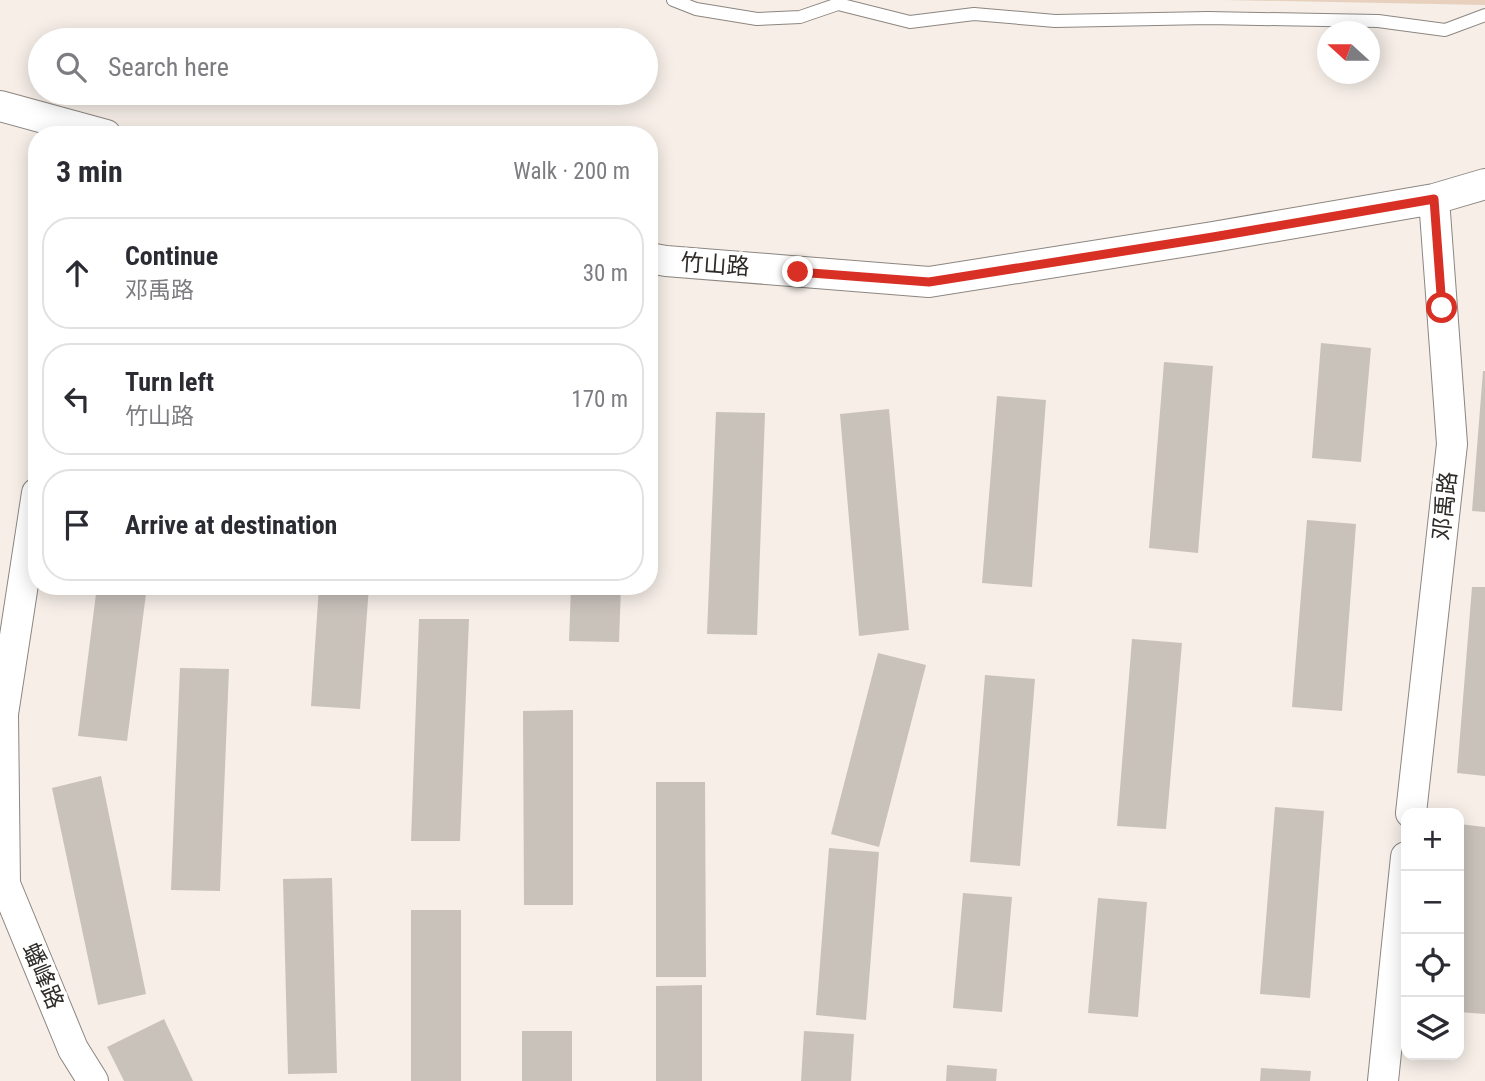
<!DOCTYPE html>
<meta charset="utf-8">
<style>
:root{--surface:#fff;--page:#f2f2f3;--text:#2b2b33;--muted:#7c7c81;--line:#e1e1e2}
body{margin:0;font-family:"Roboto Condensed","Noto Sans SC",sans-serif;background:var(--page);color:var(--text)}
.controls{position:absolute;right:21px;bottom:21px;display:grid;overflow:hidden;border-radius:14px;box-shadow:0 4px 18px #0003}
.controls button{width:63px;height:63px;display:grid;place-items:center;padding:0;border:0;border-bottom:2px solid var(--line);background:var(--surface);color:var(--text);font:35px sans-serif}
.compass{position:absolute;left:1317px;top:21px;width:63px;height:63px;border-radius:50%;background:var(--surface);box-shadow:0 4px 18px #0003;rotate:291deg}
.stop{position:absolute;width:21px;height:21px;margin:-16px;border:5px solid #d93025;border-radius:50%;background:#fff}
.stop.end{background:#d93025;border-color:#fff;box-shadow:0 2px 7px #0008}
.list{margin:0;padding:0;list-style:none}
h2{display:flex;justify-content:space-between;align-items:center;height:91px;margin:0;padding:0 28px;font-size:30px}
h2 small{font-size:23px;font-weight:400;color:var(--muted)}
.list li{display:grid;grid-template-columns:46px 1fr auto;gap:21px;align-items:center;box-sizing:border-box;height:112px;margin:0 14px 14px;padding:0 14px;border:2px solid var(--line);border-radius:28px}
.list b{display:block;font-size:26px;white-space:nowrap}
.list p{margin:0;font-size:23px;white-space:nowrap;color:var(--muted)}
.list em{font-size:23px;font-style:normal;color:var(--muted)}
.icon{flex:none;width:38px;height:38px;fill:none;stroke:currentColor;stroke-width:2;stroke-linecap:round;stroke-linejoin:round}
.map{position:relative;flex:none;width:1485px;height:1081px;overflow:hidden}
.search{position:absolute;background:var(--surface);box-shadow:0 4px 18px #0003;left:28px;top:28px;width:630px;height:77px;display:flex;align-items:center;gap:18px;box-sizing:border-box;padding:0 24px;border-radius:38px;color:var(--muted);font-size:26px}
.panel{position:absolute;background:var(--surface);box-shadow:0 4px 18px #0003;left:28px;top:126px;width:630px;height:469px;border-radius:28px}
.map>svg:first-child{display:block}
</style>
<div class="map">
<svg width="1485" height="1081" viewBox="0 0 1485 1081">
<rect width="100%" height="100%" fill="#f6eee7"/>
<!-- green -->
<path fill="#e7d1be" d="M1225 0H1485V5Z"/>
<!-- building -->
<path fill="#c9c2bb" d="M1321 343 1371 348 1361 462 1312 458Z
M1164 362 1213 366 1198 553 1149 548Z
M1483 371H1485V512L1472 511Z
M997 396 1046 400 1032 587 982 583Z
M889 409 909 630 859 636 840 414Z
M716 412 765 413 757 635 707 634Z
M1307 520 1356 524 1342 711 1292 707Z
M97 586H147L127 741 78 736Z
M319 586H369L360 709 311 706Z
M571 586H621L619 642 569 641Z
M1472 587H1485V776L1457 773Z
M419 619H469L460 841H411Z
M1132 639 1182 643 1166 829 1117 826Z
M878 653 926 665 879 847 831 834Z
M180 668 229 669 220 891 171 890Z
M985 675 1035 679 1020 866 970 862Z
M573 710V905H524L523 711Z
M101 776 146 994 98 1005 52 788Z
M656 782H705L706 977H656Z
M1275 807 1324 811 1310 998 1260 994Z
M1459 824 1485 827V1014L1459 1012Z
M829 848 879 852 866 1020 816 1015Z
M332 878 337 1073 288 1074 283 879Z
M963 893 1012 897 1002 1012 953 1008Z
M1098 898 1147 902 1138 1017 1088 1013Z
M411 910H461V1081H411Z
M702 985V1081H656V986Z
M164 1019 193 1081H124L107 1047Z
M522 1031H572V1081H522Z
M804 1031 854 1034 851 1081H801Z
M947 1065 997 1069 996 1081H946Z
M1261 1068 1311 1071 1310 1081H1260Z"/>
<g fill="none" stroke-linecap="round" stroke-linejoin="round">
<!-- service casing -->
<g stroke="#8d8680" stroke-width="14">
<path id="service" d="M673 0 696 9 757 19 800 17 838 4 910 22 974 14 1055 21 1208 18 1378 21 1445 30 1485 15"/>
</g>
<!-- tertiary casing -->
<g stroke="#8d8680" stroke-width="32">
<path id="tertiary" d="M0 106 106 135
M649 258 666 261 929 282 1213 237 1434 199 1485 184
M37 493 3 714 5 884 73 1049 93 1081
M1411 813 1452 444 1434 199
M1383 1081 1406 857"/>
</g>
<!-- service -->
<use href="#service" stroke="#fff" stroke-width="12"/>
<!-- tertiary -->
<use href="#tertiary" stroke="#fff" stroke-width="30"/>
</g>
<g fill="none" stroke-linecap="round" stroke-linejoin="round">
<!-- route -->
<path stroke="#d93025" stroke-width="9" d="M798 272 929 282 1213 237 1434 199 1442 308"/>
</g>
<g text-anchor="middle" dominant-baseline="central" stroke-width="7" stroke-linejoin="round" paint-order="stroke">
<!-- street labels -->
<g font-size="23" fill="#2e2b28" stroke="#fff">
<text transform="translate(715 265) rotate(4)">竹山路</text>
<text transform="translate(1445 506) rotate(-84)">邓禹路</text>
<text transform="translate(43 976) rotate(67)">蟠峰路</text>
</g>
</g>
</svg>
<div class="controls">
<button>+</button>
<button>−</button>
<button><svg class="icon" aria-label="locate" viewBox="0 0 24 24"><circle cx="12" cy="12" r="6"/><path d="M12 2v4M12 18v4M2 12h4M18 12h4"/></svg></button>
<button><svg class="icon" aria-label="layers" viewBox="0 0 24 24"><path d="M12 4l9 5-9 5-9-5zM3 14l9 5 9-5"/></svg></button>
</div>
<svg class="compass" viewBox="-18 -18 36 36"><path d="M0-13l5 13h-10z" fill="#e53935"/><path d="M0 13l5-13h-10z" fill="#7c7c81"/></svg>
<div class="stop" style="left:1442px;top:308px"></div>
<div class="stop end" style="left:798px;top:272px"></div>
<div class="search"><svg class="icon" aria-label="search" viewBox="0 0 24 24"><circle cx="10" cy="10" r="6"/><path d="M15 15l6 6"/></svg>Search here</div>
<section class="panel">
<h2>3 min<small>Walk · 200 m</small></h2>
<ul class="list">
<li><svg class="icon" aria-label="ahead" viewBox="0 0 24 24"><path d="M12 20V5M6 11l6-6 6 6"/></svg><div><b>Continue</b><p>邓禹路</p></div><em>30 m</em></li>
<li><svg class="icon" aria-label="left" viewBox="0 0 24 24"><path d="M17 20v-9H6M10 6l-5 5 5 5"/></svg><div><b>Turn left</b><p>竹山路</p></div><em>170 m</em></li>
<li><svg class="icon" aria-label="arrive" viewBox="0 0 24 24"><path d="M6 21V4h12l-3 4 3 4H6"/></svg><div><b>Arrive at destination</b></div></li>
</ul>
</section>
</div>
